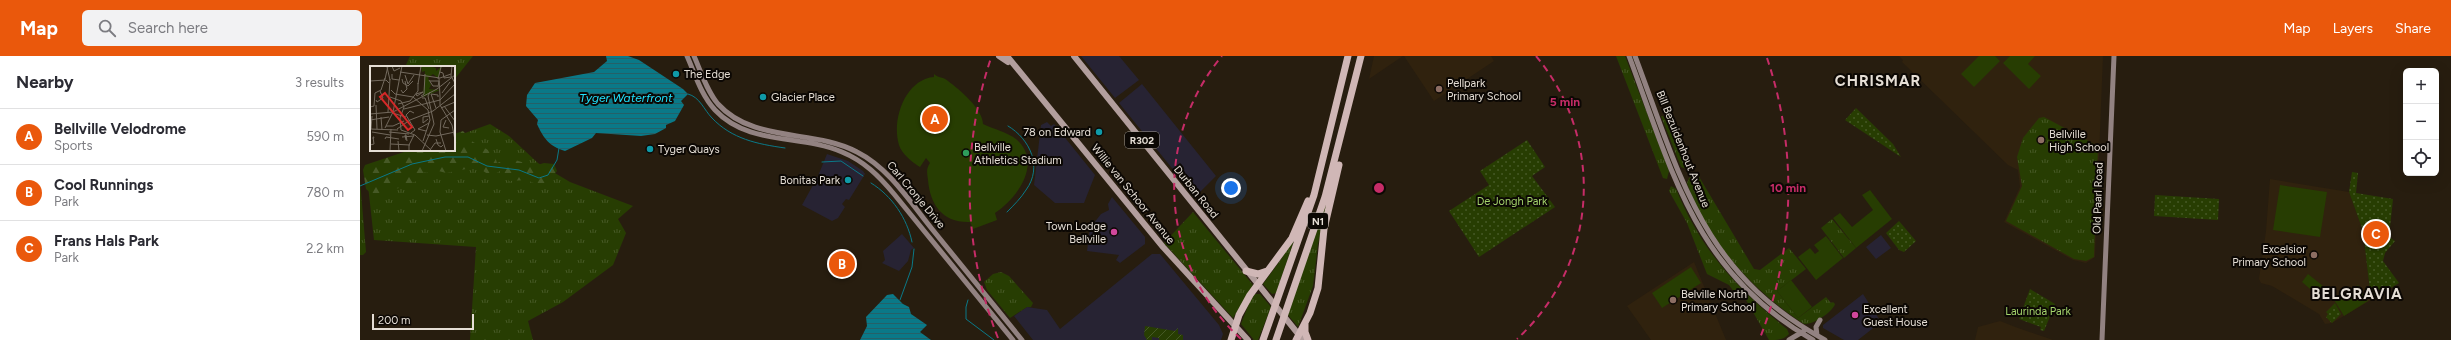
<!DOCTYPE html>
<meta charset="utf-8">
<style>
:root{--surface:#fff;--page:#f2f2f3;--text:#2b2b33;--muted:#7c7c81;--line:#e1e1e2;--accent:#ea580c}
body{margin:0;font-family:Figtree,sans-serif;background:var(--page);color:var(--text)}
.controls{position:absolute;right:12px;top:12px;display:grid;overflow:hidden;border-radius:6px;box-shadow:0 4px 16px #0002}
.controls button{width:36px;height:36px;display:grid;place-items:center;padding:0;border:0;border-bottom:1px solid var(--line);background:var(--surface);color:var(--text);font:20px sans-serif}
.scale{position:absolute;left:12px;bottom:10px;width:102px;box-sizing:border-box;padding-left:4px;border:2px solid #e5ded5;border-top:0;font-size:11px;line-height:14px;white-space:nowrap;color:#e5ded5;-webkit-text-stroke:3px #0c0804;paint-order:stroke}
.you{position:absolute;left:871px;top:132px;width:14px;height:14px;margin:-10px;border:3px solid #fff;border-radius:50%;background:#1a73e8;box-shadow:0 0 0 6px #1a73e833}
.badge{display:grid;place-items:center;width:26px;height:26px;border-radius:50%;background:var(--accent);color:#fff;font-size:13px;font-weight:700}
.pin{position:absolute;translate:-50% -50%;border:2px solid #fff;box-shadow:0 1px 4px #0006}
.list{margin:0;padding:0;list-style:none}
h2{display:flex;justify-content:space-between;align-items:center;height:52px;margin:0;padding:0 16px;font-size:17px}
h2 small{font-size:13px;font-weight:400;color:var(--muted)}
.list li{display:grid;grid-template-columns:26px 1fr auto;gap:12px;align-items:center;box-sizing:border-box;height:56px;padding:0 16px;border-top:1px solid var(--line)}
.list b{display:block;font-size:15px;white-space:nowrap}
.list p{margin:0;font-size:13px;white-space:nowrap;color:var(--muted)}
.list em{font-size:13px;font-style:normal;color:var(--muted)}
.icon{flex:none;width:22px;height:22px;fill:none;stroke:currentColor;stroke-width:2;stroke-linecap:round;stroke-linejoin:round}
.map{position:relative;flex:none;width:2091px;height:284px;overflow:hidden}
header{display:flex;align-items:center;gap:24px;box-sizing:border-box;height:56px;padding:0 20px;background:var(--accent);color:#fff}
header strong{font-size:19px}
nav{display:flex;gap:22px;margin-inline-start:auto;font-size:14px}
.search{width:280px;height:36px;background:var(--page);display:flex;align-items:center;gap:10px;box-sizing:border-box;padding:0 14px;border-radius:6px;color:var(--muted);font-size:15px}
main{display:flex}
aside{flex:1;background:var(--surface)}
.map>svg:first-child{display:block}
</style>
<header>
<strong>Map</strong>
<div class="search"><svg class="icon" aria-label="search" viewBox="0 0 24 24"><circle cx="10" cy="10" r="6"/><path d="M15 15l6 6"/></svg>Search here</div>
<nav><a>Map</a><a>Layers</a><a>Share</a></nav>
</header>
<main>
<aside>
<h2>Nearby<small>3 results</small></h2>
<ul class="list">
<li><span class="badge">A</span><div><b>Bellville Velodrome</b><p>Sports</p></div><em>590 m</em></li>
<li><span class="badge">B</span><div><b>Cool Runnings</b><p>Park</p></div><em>780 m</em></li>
<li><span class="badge">C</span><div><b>Frans Hals Park</b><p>Park</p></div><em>2.2 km</em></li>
</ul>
</aside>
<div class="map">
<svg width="2091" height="284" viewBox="0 0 2091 284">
<defs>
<pattern id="grass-tufts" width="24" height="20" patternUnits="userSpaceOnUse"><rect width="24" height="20" fill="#273d02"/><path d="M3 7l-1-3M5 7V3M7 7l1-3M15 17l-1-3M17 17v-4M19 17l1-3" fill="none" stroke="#465926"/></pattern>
<pattern id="forest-firs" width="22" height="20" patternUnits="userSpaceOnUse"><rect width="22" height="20" fill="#273d02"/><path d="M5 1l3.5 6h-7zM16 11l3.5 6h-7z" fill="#465926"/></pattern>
<pattern id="park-dots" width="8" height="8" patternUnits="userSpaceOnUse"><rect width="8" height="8" fill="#273d02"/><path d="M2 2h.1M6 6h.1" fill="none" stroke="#465926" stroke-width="1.8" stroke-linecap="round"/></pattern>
<pattern id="garden-furrows" width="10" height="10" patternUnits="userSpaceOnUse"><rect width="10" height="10" fill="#273d02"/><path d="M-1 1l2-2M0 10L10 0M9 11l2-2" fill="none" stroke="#465926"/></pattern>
<pattern id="water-rules" width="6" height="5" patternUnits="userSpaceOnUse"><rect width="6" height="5" fill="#0a7988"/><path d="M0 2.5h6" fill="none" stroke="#256168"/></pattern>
</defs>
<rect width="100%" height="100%" fill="#271d0f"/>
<!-- commercial -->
<path fill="#272333" d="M721 0H759L779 24 755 42Z
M782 28 856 120 837 139 833 138 759 47Z
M687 66 691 70 694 68 735 119 724 147H695L674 129 681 69Z
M467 98 488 105 503 115 505 118 489 144 486 143 482 148 485 151 478 162 472 165 442 149 458 120Z
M752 141 785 181V188L760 207 756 204 759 199 727 195 730 172 741 158 749 154 748 148Z
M542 178 554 192 551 194 548 205 539 215 522 207 525 204 523 195Z
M1521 179 1531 192 1516 203 1506 191Z
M792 198H800L859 269 863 278 861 284H673L654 260 667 251 687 254 700 273Z
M1503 238 1521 266 1498 284H1484L1463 272V269Z"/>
<!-- built -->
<path fill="#30220e" d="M1014 0H1043L1009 23Z
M1044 0H1131L1134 5 1074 45Z
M1539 0H1743L1735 201 1726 207 1713 204 1644 166 1660 131 1658 114 1648 109 1542 6 1543 4Z
M1910 123 1989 136 2003 175 2011 244 1972 267 1965 268 1959 258 1912 230 1901 227 1899 223 1906 175Z
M1334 206 1366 284H1291L1267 250Z
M1640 265 1658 272 1693 284H1615L1618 271Z"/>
<!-- grass -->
<path fill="url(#grass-tufts)" d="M50 0H113L94 24V11H45Z
M1256 0H1265L1309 115 1307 123 1303 122Z
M1301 60H1303L1332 108 1329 114 1321 111Z
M1684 61 1738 90 1734 201 1726 205 1714 203 1646 165 1662 130 1657 101 1663 82 1679 62Z
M130 68 149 80 178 107 210 126 273 150 258 163 266 177 253 209 203 246 168 265 173 284H110L116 191 14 184 6 111 94 94V81Z
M1336 118 1338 119 1394 213 1400 214 1429 192 1446 213 1417 235 1438 262 1466 241 1471 247 1473 246 1475 248C1472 257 1452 269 1444 268 1392 234 1348 186 1327 127L1329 122Z
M0 124 6 196 3 199H0Z
M1311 130 1316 133C1341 194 1376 232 1427 273L1429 278C1424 284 1417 284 1409 284L1382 237 1377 240 1369 229 1347 218 1327 167 1309 135Z
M966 146H968L958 188 953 230 938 271 928 259Z
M833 156 893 229 873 262 804 187Z
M1472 163 1496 192 1484 202 1461 172Z
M939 170 916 237 912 238 903 228 922 202Z
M641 216 649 220 673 247 671 251H667L650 262 627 234 624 226 633 218Z
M895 238H900L911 251 898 284H894L881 268 890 245Z"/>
<!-- forest -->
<path fill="url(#forest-firs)" d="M103 75 113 86 134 97 137 107 149 102 174 110 184 107 194 108 197 115 191 123V128L187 132 166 124 149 125 142 114 131 120 120 113H106L86 117 75 114 70 117 63 116 62 124C49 126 39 135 25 134L20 140 13 139 6 133 3 114 5 109 50 94H94V78Z"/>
<!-- park -->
<path fill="url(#park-dots)" d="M1496 52 1533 88 1541 101 1485 64Z
M1167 84 1185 111 1172 120 1195 151 1119 201 1089 155 1129 129 1120 115Z
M1992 116 1998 117 1996 137 2033 143 2029 181 2035 185 2025 197 2023 205 2039 227 2011 244 2003 175 1989 136Z
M1795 139 1859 143 1858 164 1794 160Z
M1539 165 1556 185 1544 196 1539 194 1526 177Z
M1670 233 1695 248 1684 275 1680 274 1681 271 1659 263Z
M1975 247 1981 258 1972 267 1966 261 1968 258 1966 256Z"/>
<!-- garden -->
<path fill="url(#garden-furrows)" d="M785 270 815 275 818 272V278L823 279V284H799V282L792 281V284H787L784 279Z"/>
<!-- pitch -->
<path fill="#273d02" d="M1619 0H1635L1640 5 1614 31 1601 18Z
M1650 0H1675L1668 8 1681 20 1669 33 1643 7Z
M574 18C578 22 584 21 588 25 599 33 623 53 623 68 633 73 647 76 656 83 683 106 658 142 635 157L637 164 613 173 610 166C583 167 570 149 568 124 567 116 566 113 570 107L566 102 560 111C553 107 541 97 539 89 531 63 546 23 574 21Z
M1920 129 1967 136 1960 181 1913 174Z
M1510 134 1532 163 1496 192 1473 162 1480 157 1492 171 1513 154 1502 139Z
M1466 180 1483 202 1456 224 1438 201 1450 192 1455 198 1459 195 1454 189Z
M1331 211 1341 227 1302 252 1292 237Z
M1948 218 1963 230 1956 238 1942 226Z
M1431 224 1452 251 1438 262 1417 235Z
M1998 229 2008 245 1984 260 1974 244Z"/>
<!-- water -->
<path fill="url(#water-rules)" d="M246 0H268L279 4 323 33 328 38 321 45 324 49 315 65 306 69V72L295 78 281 80 236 77 232 82 205 95C189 90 184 83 177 68L178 64 166 50 167 39 175 27 234 16 247 5Z
M533 238 543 248 549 251 551 258 567 269 560 276 571 284H500L507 270 506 261 527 239Z"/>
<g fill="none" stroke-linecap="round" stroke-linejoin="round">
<!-- stream -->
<path stroke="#0a7988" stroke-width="1" d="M328 38C340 41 344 54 352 62 372 83 397 88 425 92
M462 106 481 105 503 120
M511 127C532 140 547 162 552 186
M0 130 52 108 85 101H108L127 110 159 114 179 122 188 119 197 104 199 92
M647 156C654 149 661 142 666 134 683 111 670 83 648 70
M540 244 552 211 554 193
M608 244 606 251V263L634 284"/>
<!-- secondary -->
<path stroke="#928281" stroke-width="5" d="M327 0C335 18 341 39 355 54 389 90 440 78 482 96 504 105 519 120 534 138L653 284
M334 0C341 16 347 35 358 48 393 87 454 73 497 96 529 112 550 146 572 173 602 210 632 247 662 284
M1269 0C1313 118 1336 217 1453 284
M1275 0C1321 122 1342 217 1465 284
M1457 279 1456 271 1460 264
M1429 284 1444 275
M1742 284 1754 0"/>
<!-- primary -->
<path stroke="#b29e9d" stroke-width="6" d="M639 0 648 6
M647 0 803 191 888 284
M714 0 943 284"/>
<!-- highway -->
<path stroke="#d0b7b6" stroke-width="7" d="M886 215 898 218 907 215
M945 268V276L948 284
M871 284 879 259 890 239 932 182 948 145
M903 284 954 139 988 0
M916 284 965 141 1001 0
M936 284 950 257 958 232 964 173 979 109"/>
</g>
<!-- distance rings -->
<g fill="none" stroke="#c62c67" stroke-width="2" stroke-dasharray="7 5">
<path d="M881 283A205 205 0 0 1 862 0M1176 0A205 205 0 0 1 1157 283"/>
<path d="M638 282A409 409 0 0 1 631 2M1407 2A409 409 0 0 1 1400 282"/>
</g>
<!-- markers -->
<g fill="#0f9aa8" stroke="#0c0804" stroke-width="1.5">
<circle cx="316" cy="18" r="4"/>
<circle cx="403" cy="41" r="4"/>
<circle cx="739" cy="76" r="4"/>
<circle cx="290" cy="93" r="4"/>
<circle cx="488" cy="124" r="4"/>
</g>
<g fill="#8d6e63" stroke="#0c0804" stroke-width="1.5">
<circle cx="1079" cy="33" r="4"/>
<circle cx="1681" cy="84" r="4"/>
<circle cx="1954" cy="199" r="4"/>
<circle cx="1313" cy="244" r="4"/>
</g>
<circle fill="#2e9e5b" stroke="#0c0804" stroke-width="1.5" cx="606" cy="97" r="4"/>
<g fill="#d1479c" stroke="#0c0804" stroke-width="1.5">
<circle cx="754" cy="176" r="4"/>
<circle cx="1495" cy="259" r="4"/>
</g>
<g text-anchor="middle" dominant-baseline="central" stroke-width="4" stroke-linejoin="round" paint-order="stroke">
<!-- shield labels -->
<g fill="#0c0804" stroke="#a49e96" stroke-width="1">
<rect x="765" y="76" width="34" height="16" rx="3"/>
<rect x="948" y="157" width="20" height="16" rx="3"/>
</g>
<g font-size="10" font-weight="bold" fill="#e5ded5">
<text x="782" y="84">R302</text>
<text x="958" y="165">N1</text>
</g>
<!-- poi labels -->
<g font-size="11" fill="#e5ded5" stroke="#0c0804" text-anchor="start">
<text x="324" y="18">The Edge</text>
<text x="1087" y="27">Pellpark<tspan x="1087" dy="13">Primary School</tspan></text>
<text x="411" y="41">Glacier Place</text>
<text x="731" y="76" text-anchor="end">78 on Edward</text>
<text x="1689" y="78">Bellville<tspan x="1689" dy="13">High School</tspan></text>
<text x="614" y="91">Bellville<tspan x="614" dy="13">Athletics Stadium</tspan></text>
<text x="298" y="93">Tyger Quays</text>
<text x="480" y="124" text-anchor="end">Bonitas Park</text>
<text x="746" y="170" text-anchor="end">Town Lodge<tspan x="746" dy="13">Bellville</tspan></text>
<text x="1946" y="193" text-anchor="end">Excelsior<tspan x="1946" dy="13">Primary School</tspan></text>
<text x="1321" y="238">Belville North<tspan x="1321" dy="13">Primary School</tspan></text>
<text x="1503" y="253">Excellent<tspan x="1503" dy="13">Guest House</tspan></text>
</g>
<!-- street labels -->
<g font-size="11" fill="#e5ded5" stroke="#0c0804">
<text transform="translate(1323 93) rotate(68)">Bill Bezuidenhout Avenue</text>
<text transform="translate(836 136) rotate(51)">Durban Road</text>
<text transform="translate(773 138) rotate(51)">Willie van Schoor Avenue</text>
<text transform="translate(556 139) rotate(50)">Carl Cronje Drive</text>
<text transform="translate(1738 142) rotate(-88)">Old Paarl Road</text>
</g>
<!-- park labels -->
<g font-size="11" fill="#a4d36c" stroke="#0c0804">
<text x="1152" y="145">De Jongh Park</text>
<text x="1678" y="255">Laurinda Park</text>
</g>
<!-- water labels -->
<g font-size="12" font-style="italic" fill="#21e3fe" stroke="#0c0804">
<text x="266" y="42">Tyger Waterfront</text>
</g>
<!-- district labels -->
<g font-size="15" font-weight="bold" letter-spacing="1" fill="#e5ded5" stroke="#0c0804">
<text x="1518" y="25">CHRISMAR</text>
<text x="1997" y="238">BELGRAVIA</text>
</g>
</g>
<!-- overview -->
<g transform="translate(10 10)">
<rect width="85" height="85" fill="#271d0f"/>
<path d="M59 0 66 2V5L72 0 68 12 63 8 58 12 61 19 59 23 70 24 53 31 55 5 52 6 51 1Z" fill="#273d02"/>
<path fill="none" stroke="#736a5e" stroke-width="1" d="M22 0 24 5 30 2M82 0 81 10 85 17M17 1 20 14M30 6 70 12 81 8M70 6 73 7 74 12 81 11M22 8V13L29 14M35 9 38 18 44 9M69 12 70 30M15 13 18 0M32 13 33 17 38 20 43 15M68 13 71 1M59 14 63 20H68M0 15 16 14 19 17M60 15H69L68 21M48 18 51 0M21 24 25 28 43 31 58 44 60 54 53 75M31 24 33 27 37 23 35 15M72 27 80 16M46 28 53 26 47 30 46 28M51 30 54 28 55 8M70 30V39L82 59 85 74M20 31 31 35 34 41 30 52 31 64M52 32H55L59 43M6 34 7 36 13 32 10 25M28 38 40 35 48 25V17M6 39 7 63M74 40 85 55M0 41 4 40 5 27 11 24 15 12M66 42 61 28 68 29V31M71 42 85 36M34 43 70 34 85 18M18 46 20 13M22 47 36 51M0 48 23 46 67 23 85 9M11 51 12 64M58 53 53 57V51L59 50M0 54 19 51M76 54 73 61 79 62M16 60H23L34 55M15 62 23 46 32 0M0 63 28 64M1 63 2 50M27 63 40 54 63 45 85 28M31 64 45 69 62 85M56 65 48 63 59 57M2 66 20 69M19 66 39 68M41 67 45 64 36 49 40 45 44 47M57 69 66 70 85 66M32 71 44 70M15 73 16 71 29 73M66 73 68 79 71 81 73 79M36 74 35 69H36L37 75M21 78 40 79M0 79 4 78 3 71H4L3 73M60 84 65 77H71M20 85 21 63M23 85H29L28 75M39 85V79L44 69M52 85 64 58 58 30 60 26M76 85 70 66 71 54 85 44"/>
<path fill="#d62828" fill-opacity="0.15" stroke="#d62828" stroke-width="2" d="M15 27 42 61 38 64 10 31Z"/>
<rect width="85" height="85" fill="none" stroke="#e5ded5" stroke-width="2"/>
</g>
<circle cx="1019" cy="132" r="6" fill="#c62c67" stroke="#0c0804" stroke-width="2"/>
<g font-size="12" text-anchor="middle" font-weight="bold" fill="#c62c67" stroke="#0c0804" stroke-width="4" stroke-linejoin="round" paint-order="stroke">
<text x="1205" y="50">5 min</text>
<text x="1428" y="136">10 min</text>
</g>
</svg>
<div class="controls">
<button>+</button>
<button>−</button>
<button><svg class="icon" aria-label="locate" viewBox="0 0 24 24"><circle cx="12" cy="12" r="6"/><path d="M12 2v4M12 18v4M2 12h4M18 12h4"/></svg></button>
</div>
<div class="scale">200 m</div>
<div class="you"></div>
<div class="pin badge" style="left:575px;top:63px">A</div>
<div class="pin badge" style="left:482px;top:208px">B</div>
<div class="pin badge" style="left:2016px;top:178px">C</div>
</div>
</main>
